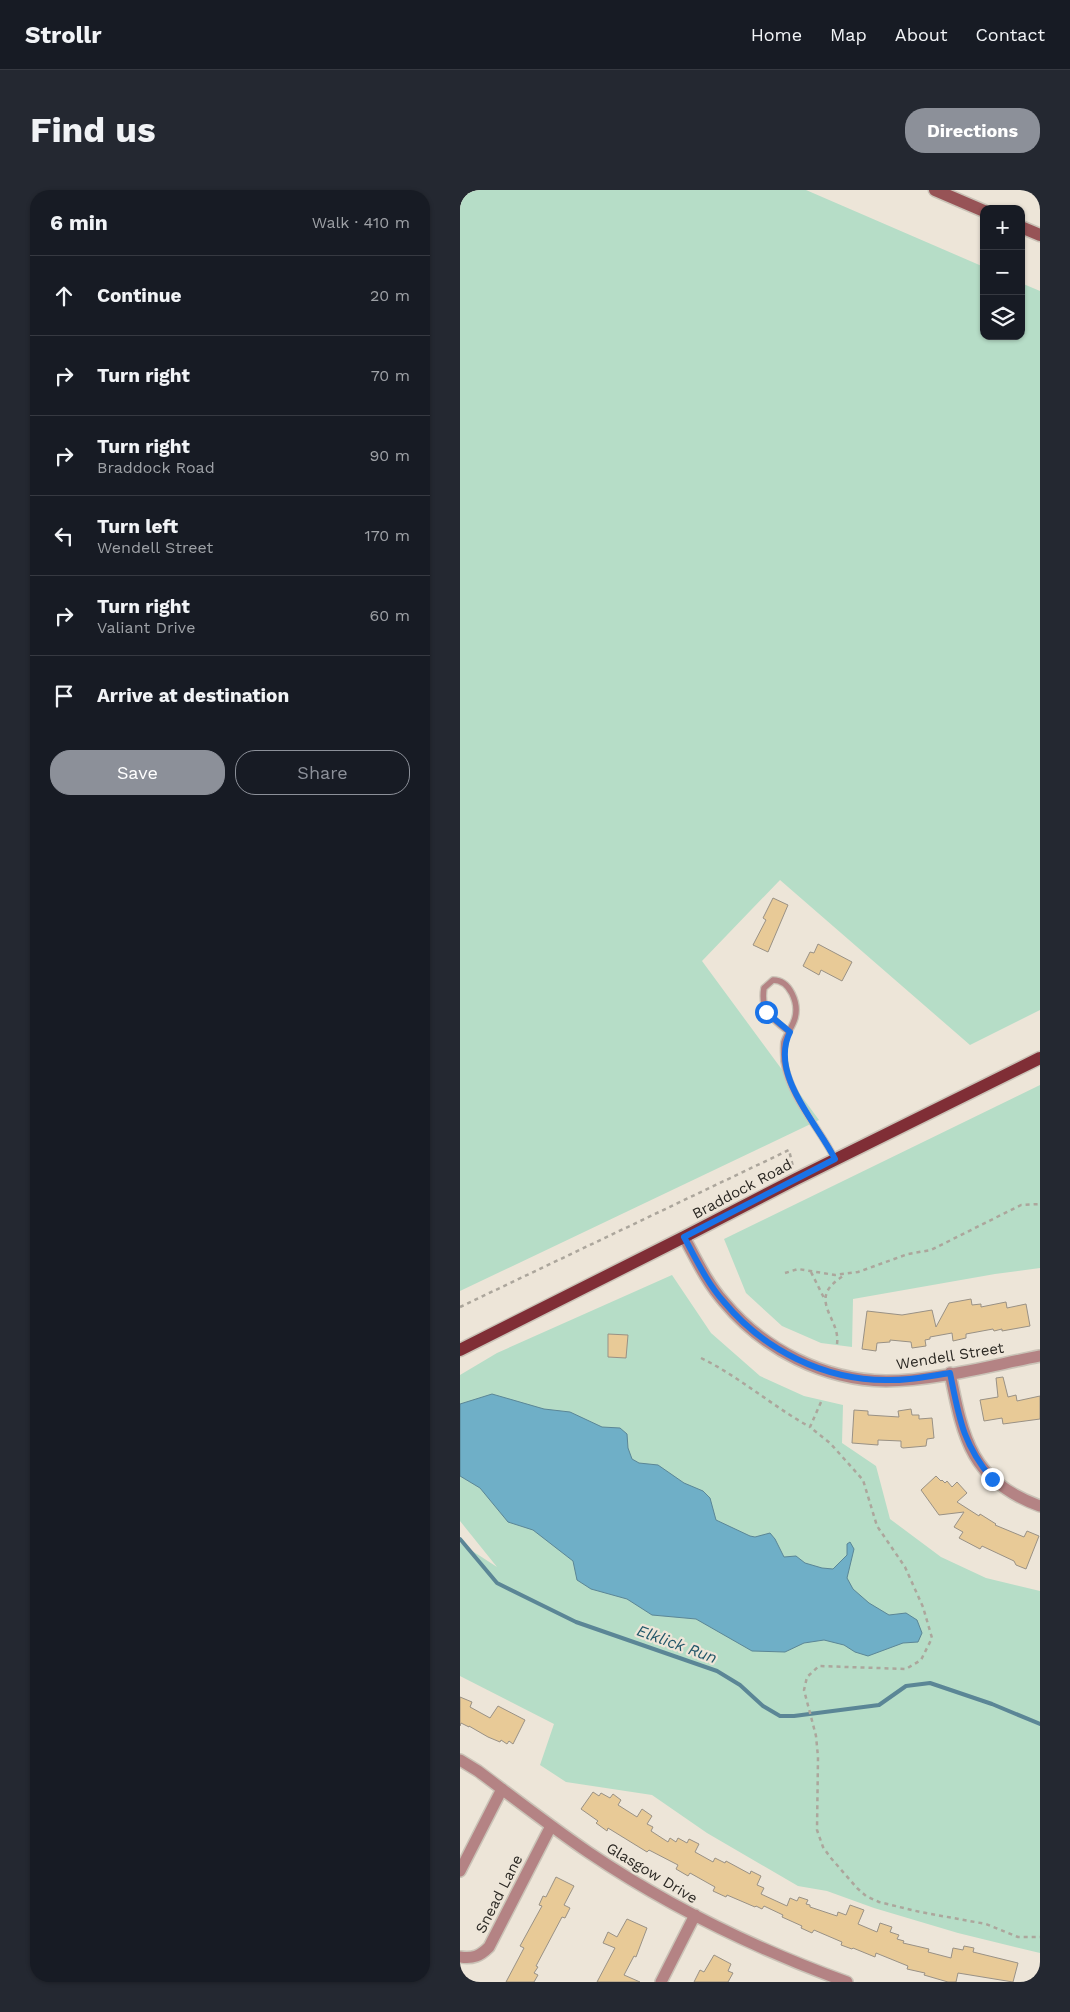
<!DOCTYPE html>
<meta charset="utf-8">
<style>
:root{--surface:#171b24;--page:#242831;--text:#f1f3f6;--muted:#9ea1a6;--line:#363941;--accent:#8c9099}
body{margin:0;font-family:"Work Sans",sans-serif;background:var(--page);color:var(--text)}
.controls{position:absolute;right:15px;top:15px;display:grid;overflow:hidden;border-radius:10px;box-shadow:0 1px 4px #0004}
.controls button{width:45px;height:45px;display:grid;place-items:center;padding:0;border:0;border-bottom:1px solid var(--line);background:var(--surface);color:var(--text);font:25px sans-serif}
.stop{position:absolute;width:15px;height:15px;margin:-11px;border:4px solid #1a73e8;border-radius:50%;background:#fff}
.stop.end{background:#1a73e8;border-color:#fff;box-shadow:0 1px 5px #0008}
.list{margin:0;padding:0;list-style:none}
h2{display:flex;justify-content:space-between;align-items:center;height:65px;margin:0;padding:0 20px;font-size:21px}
h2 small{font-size:16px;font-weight:400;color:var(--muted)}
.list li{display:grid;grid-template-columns:32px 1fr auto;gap:15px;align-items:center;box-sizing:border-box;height:80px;padding:0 20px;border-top:1px solid var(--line)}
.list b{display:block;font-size:19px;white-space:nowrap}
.list p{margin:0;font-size:16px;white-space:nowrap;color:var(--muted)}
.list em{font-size:16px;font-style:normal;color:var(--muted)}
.actions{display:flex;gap:10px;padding:15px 20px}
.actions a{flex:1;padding:11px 0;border:1px solid var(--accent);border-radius:20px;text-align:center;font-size:18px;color:var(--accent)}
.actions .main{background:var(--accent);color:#fff}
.icon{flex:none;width:28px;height:28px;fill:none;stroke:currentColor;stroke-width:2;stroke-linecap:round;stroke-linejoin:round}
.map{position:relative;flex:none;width:580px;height:1792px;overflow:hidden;border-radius:20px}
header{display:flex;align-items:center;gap:30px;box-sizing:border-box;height:70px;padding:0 25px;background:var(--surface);border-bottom:1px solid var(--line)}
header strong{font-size:24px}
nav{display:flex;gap:28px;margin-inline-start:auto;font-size:18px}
.intro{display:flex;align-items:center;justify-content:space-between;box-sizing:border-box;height:120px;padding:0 30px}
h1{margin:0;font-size:35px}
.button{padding:12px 22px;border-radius:20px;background:var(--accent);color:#fff;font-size:18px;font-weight:700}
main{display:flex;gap:30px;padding:0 30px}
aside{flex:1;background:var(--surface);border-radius:20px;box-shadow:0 1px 4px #0004}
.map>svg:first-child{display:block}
</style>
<header>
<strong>Strollr</strong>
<nav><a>Home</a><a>Map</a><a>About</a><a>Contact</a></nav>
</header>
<div class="intro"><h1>Find us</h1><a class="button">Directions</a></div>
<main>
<aside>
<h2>6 min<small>Walk · 410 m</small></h2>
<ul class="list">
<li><svg class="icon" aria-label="ahead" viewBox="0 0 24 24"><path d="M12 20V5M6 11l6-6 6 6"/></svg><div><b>Continue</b></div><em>20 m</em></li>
<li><svg class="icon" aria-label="right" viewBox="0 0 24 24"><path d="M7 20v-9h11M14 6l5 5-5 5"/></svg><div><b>Turn right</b></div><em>70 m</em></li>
<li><svg class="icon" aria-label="right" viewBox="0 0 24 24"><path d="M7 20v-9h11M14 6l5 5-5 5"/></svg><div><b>Turn right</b><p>Braddock Road</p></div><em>90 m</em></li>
<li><svg class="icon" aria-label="left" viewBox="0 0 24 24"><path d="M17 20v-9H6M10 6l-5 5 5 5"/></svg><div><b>Turn left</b><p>Wendell Street</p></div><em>170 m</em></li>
<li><svg class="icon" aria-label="right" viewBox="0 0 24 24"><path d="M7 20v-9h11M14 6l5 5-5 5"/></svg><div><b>Turn right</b><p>Valiant Drive</p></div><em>60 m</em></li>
<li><svg class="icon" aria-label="arrive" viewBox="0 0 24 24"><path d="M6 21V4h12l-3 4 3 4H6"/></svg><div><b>Arrive at destination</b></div></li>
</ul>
<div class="actions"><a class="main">Save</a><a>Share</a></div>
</aside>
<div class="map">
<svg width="580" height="1792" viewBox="0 0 580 1792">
<rect width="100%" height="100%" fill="#ede5d8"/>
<!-- green -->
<path fill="#b6ddc7" d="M0 0H346L524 77V146H561V93L580 101V820L510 855 320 690 242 771 359 930 0 1101Z
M580 895V1078L535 1084 393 1109 392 1157 361 1153 322 1136 286 1103 264 1049Z
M212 1085 251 1143 300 1186 344 1206 383 1215 382 1253 416 1276 430 1329 481 1367 526 1388 580 1401V1763L498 1743 414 1718 367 1701 338 1696 247 1643 192 1605 106 1592 80 1575 94 1534 0 1486V1353L37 1377 0 1331V1185L37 1163Z"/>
<!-- water -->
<path fill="#6fafc7" stroke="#5b8696" d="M32 1204 84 1219 110 1222 142 1237 160 1238 167 1244 168 1258 172 1269 179 1273 198 1275 224 1293 243 1301 250 1308 256 1330 290 1346 295 1347 310 1343 315 1349 324 1367 336 1366 345 1373 362 1378 373 1379 387 1365V1354L390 1352 394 1359 387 1388 393 1399 409 1413 429 1425 446 1423 457 1430 462 1443 458 1452 443 1453 408 1466 395 1462 384 1455 364 1450 344 1453 325 1462 292 1461 236 1429 192 1425 167 1409 131 1399 117 1390 113 1371 73 1340 48 1332 20 1298 0 1286V1214Z"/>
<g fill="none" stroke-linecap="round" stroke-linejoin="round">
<!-- stream -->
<path stroke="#5b8696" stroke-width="4" d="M0 1349 37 1393 116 1432 257 1481 280 1495 303 1516 320 1526H334L419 1515 446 1496 470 1493 532 1514 580 1534"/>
</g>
<!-- building -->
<path fill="#e8ca97" stroke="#999185" d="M313 708 328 715 308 762 293 755 306 730 303 728Z
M358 754 392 772 382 791 361 780 359 785 343 776 350 762 354 763Z
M511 1109 512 1115 521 1114V1117L546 1112 547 1118 566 1114 570 1136 542 1141V1139L534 1141 533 1139 506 1144V1148L493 1151 492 1143 470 1147V1149L465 1150 466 1156 452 1158 451 1152 430 1150V1152L417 1153 416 1161 402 1159 407 1121 442 1125 472 1120 476 1137 489 1113Z
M148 1144 168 1145 166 1168 148 1167Z
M543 1187 548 1207 556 1205 557 1211 580 1206V1229L543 1234 542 1228 524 1231 520 1210 538 1207 536 1188Z
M451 1219 452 1225H459V1229L472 1228 474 1248 467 1249 466 1256 443 1258 441 1257V1251L418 1250V1255L392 1253 394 1220 408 1221V1225L439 1227 438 1221Z
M476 1286 481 1291 482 1290 485 1293 487 1291 492 1297 497 1292 507 1303 497 1312 519 1326 520 1324 536 1334 535 1335 564 1347 567 1341 579 1346 566 1379 556 1375 554 1371 522 1356 520 1359 499 1348 503 1342 494 1337 504 1322 479 1325 461 1300Z
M0 1507 12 1512 10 1517 30 1528 38 1516 65 1530 53 1554 49 1551 47 1554 41 1550 40 1552 28 1547 9 1536V1537L1 1533 0 1536Z
M133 1602 139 1606 141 1603 150 1608 153 1604 161 1610 158 1615 177 1627 182 1619 192 1626 187 1634 193 1637 191 1641 208 1652 210 1648 216 1652 218 1648 227 1653 229 1649 239 1654 235 1662 253 1672 255 1668 265 1673 266 1671 290 1684 291 1681 301 1686 297 1695 304 1698 301 1704 327 1716 330 1708 337 1711 339 1707 348 1710 346 1714 350 1715V1717L377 1726 378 1722 386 1725 390 1715 404 1720 398 1734 417 1742 420 1733 432 1737 430 1742 439 1745 437 1749 444 1751 443 1753 469 1759 468 1762 491 1768 493 1758 503 1760 504 1756 514 1758 513 1762 558 1773 553 1792 498 1783 496 1792H488L464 1785 465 1783 447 1779 448 1776 416 1763 415 1767 393 1758 392 1759 381 1755 382 1752 354 1740 352 1743 341 1738 342 1736 322 1727 323 1725 304 1716 302 1719 296 1716 295 1717 267 1705 266 1707 253 1701 255 1697 230 1683 228 1686 216 1679 218 1675 189 1660 187 1662 148 1638 147 1641 136 1633 138 1631 121 1619Z
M96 1687 114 1696 104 1715 110 1718 105 1728 102 1727 76 1776 78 1777 74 1783 78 1785 74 1792H46L64 1758 60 1756 82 1716 79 1715 83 1706 86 1707Z
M167 1729 187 1738 176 1767 174 1766 164 1785 180 1792H137L155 1758 143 1753 148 1742 157 1747Z
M254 1765 271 1774 268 1781 273 1783 268 1792H234L240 1780 244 1782Z"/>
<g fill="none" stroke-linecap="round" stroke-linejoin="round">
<!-- lane casing -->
<g stroke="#cac3b7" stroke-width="8">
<path id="lane" d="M329 842C312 829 300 821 304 798L313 790C330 790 339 813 335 828 333 836 327 843 324 852 323 857 324 866 324 871 330 908 359 937 375 969"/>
</g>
<!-- street casing -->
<g stroke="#cac3b7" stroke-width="14">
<path id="street" d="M224 1047C236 1069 247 1093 264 1112 304 1160 364 1190 426 1191 474 1191 533 1175 580 1166
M490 1183C503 1248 511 1291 580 1316
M0 1570 18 1581C54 1608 90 1636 128 1662 208 1716 296 1759 387 1792
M0 1681 42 1599
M0 1767C13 1769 20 1766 29 1757L91 1636
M201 1792 235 1725"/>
</g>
<!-- secondary casing -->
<g stroke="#cac3b7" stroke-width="15">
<path id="secondary" d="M475 0 524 21
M561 37 580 45"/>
</g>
<!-- primary casing -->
<g stroke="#cac3b7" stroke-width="15">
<path id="primary" d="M0 1160 224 1047 336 989 580 868"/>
</g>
<!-- path -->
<path stroke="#aca69c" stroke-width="2.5" stroke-dasharray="4 4" stroke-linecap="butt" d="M351 1082 365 1110
M325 1083 338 1079 375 1085 398 1082 448 1064 471 1060 561 1015 580 1014
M0 1117 329 960 333 977
M377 1154C381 1127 344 1109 385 1085
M241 1168C280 1187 312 1216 350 1237
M361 1212 350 1237 370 1253 403 1290 417 1336 445 1377 463 1417 472 1448 461 1470 446 1479 359 1476 347 1487 344 1500 356 1546 358 1567 357 1640 363 1657 370 1667 397 1698 406 1706 419 1712 460 1722 526 1734 558 1747H580"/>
<!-- lane -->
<use href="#lane" stroke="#b48384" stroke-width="5.5"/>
<!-- street -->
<use href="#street" stroke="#b48384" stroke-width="11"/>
<!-- secondary -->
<use href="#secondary" stroke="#975356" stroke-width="12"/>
<!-- primary -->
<use href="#primary" stroke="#802e36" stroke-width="12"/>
</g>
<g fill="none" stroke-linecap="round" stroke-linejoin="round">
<!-- route -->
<path stroke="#1a73e8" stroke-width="6" d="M306 822 330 842C309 884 357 933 375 969L224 1047C236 1069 247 1093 264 1112 304 1160 364 1190 426 1190 448 1191 469 1186 490 1183 499 1227 502 1253 532 1289"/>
</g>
<g text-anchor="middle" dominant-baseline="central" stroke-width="4.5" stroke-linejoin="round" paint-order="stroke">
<!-- street labels -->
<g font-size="15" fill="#2b2823" stroke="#ede5d8">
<text transform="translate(282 999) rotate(-28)">Braddock Road</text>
<text transform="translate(490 1166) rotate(-9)">Wendell Street</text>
<text transform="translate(192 1683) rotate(31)">Glasgow Drive</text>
<text transform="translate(39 1704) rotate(-63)">Snead Lane</text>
</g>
<!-- water labels -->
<g font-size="16" font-style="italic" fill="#225668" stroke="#ede5d8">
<text transform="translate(217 1454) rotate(20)">Elklick Run</text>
</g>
</g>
</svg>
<div class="controls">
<button>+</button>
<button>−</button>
<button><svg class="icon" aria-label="layers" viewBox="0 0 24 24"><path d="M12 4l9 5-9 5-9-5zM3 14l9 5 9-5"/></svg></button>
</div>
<div class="stop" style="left:306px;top:822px"></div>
<div class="stop end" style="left:532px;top:1289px"></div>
</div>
</main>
